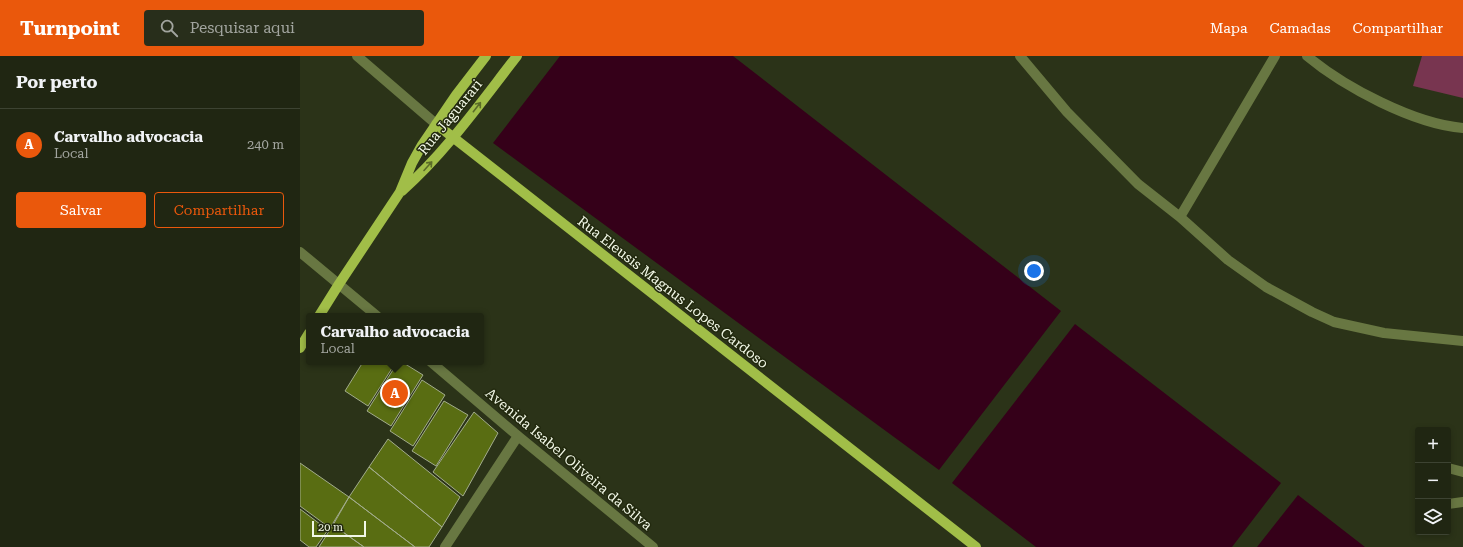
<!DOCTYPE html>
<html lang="pt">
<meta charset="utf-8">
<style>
:root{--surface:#202612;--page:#282e1b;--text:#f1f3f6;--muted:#a2a59f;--line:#3d4332;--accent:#ea580c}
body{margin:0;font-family:"Roboto Serif",serif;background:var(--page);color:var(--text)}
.controls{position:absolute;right:12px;bottom:12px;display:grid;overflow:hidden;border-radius:4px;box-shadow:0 2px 6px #0003}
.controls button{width:36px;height:36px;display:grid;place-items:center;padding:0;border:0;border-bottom:1px solid var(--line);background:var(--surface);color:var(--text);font:20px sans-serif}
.scale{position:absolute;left:12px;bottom:10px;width:54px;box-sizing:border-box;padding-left:4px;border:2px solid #f2f8e7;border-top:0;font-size:11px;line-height:14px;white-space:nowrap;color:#f2f8e7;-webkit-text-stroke:3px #22290e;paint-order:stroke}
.you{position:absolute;left:734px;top:215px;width:14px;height:14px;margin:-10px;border:3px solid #fff;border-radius:50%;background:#1a73e8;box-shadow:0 0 0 6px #1a73e833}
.badge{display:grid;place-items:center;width:26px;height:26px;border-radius:50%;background:var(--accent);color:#fff;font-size:13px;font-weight:700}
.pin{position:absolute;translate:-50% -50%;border:2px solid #fff;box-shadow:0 1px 4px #0006}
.popup{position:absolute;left:6px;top:257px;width:178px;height:52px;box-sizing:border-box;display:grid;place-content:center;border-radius:4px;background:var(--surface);filter:drop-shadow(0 1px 3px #0005);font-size:13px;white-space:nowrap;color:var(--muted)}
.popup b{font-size:15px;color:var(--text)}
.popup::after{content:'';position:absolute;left:50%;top:100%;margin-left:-8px;border:8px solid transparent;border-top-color:var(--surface)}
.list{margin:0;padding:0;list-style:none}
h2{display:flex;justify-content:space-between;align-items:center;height:52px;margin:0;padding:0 16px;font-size:17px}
h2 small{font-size:13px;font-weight:400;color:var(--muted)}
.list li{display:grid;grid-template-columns:26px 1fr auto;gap:12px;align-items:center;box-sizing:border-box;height:72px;padding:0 16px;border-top:1px solid var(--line)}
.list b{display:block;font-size:15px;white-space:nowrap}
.list p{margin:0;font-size:13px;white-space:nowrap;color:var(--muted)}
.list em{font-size:13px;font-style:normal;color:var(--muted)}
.actions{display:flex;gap:8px;padding:12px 16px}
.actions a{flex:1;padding:9px 0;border:1px solid var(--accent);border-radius:4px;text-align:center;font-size:14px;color:var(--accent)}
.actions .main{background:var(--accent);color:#fff}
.icon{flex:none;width:22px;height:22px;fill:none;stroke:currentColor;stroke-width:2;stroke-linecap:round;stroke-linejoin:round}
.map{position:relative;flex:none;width:1163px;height:491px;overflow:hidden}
header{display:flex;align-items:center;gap:24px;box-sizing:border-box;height:56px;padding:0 20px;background:var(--accent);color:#fff}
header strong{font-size:19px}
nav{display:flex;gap:22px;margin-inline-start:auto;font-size:14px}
.search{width:280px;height:36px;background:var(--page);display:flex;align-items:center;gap:10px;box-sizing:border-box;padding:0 14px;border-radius:4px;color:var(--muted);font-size:15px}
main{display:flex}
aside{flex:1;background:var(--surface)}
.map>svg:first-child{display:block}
</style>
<header>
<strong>Turnpoint</strong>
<div class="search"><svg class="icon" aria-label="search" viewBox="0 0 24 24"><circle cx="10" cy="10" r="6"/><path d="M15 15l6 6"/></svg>Pesquisar aqui</div>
<nav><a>Mapa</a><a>Camadas</a><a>Compartilhar</a></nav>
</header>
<main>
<aside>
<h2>Por perto<small></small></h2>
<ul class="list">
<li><span class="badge">A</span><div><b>Carvalho advocacia</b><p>Local</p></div><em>240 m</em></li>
</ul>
<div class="actions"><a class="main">Salvar</a><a>Compartilhar</a></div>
</aside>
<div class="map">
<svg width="1163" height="491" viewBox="0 0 1163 491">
<rect width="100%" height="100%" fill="#2b3318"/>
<!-- green -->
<path fill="#783550" d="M1122 0H1163V42L1113 30Z"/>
<!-- water -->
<path fill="#350019" d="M260 0H433L761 255 639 414 193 87Z
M775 268 981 427 932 491H736L652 427Z
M998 439 1065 491H957Z"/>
<!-- building -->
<path fill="#596d12" stroke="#a2ac8c" d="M63 306H96L68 350 45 335Z
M98 306H102L123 319 91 370 67 355Z
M122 324 145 339 113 390 90 375Z
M144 345 168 359 136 410 112 395Z
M174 356 198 377 163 440 133 416Z
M88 383 160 441 142 471 69 411Z
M0 407 49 441 30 472 0 450Z
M69 411 142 471 129 491H115L49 441Z
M49 441 115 491H64L33 469Z
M0 453 28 474 16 491H9L0 484Z
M33 469 64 491H19Z"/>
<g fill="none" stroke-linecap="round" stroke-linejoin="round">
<!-- minor -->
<path stroke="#687742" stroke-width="10" d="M57 0 136 68
M720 0 767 56 838 128 880 161 928 204 966 231 1012 256 1034 266 1084 277 1163 285
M1007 0C1044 31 1114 68 1163 72
M880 161 975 0
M0 196 77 260
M131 306 218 380 353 491
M1148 412 1163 416
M1148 448 1163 446
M145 491 218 380"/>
<!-- major -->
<path stroke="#a1be48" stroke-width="10" d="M136 68 676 491
M102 135C146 96 181 46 217 0
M19 260 39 228 100 136 112 107 122 89 156 39 186 0
M0 292 9 277"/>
</g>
<!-- one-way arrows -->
<defs><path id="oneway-shaft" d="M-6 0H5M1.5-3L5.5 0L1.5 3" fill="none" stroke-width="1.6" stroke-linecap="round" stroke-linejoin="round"/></defs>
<g stroke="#5b6c28">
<use href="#oneway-shaft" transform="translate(177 51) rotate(-52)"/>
<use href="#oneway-shaft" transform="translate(128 110) rotate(-48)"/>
</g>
<g text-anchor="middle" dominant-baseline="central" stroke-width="3" stroke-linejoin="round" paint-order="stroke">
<!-- street labels -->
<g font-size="14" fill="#f2f8e7" stroke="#22290e">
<text transform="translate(150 61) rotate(-51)">Rua Jaguarari</text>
<text transform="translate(373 236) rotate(38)">Rua Eleusis Magnus Lopes Cardoso</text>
<text transform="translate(269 403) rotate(40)">Avenida Isabel Oliveira da Silva</text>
</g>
</g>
</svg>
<div class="controls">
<button>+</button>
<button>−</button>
<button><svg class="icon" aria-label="layers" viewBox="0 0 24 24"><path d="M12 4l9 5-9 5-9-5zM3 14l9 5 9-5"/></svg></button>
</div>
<div class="scale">20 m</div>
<div class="you"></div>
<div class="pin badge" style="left:95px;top:337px">A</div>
<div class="popup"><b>Carvalho advocacia</b>Local</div>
</div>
</main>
